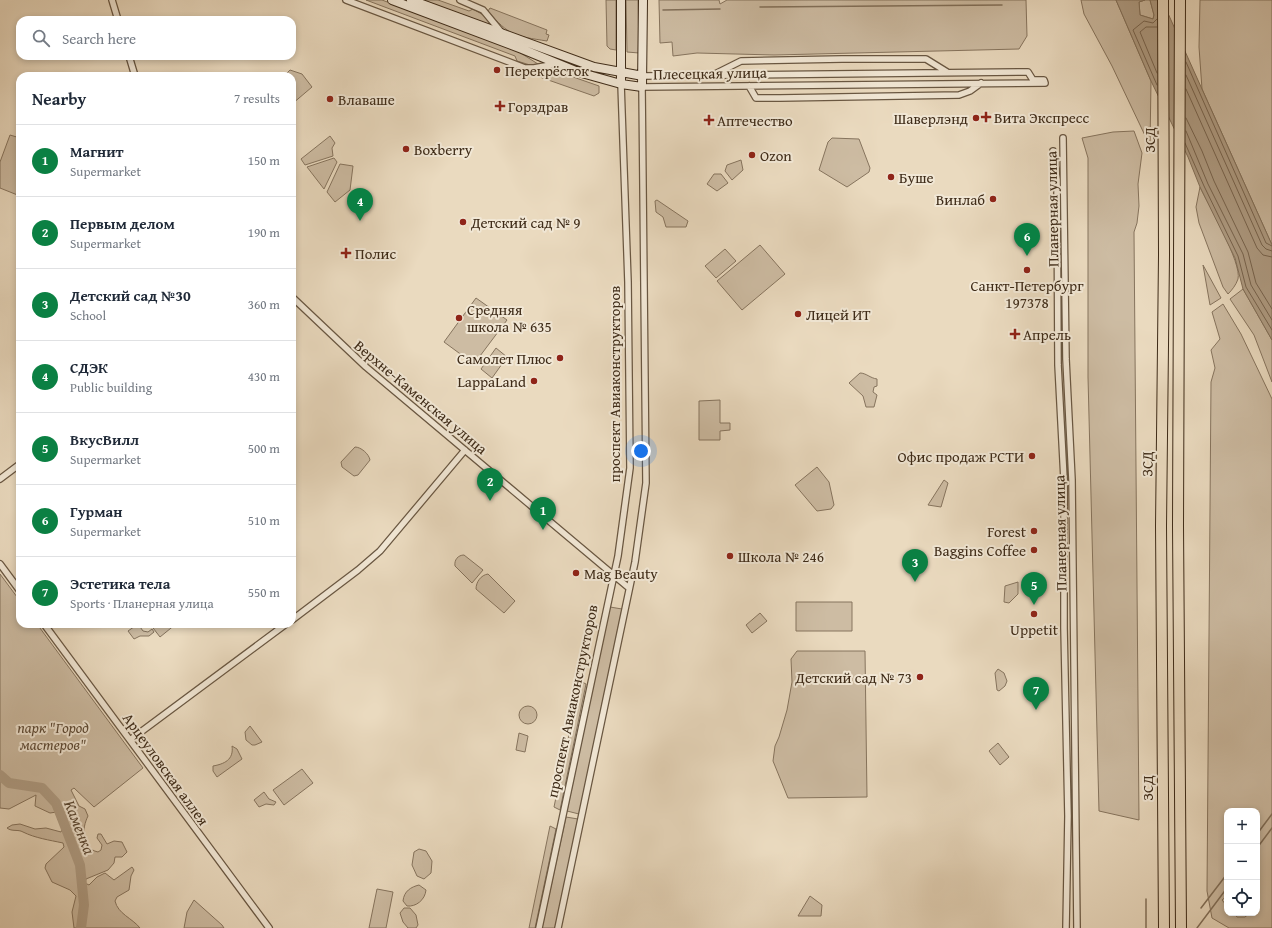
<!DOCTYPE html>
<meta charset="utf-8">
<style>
:root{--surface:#fff;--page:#f2f2f3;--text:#1f2937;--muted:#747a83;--line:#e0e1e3;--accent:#0b8043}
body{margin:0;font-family:"Gentium Book Plus",serif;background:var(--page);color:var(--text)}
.controls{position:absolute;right:12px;bottom:12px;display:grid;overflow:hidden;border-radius:8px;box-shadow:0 2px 6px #0003}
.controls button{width:36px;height:36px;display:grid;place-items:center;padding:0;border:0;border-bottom:1px solid var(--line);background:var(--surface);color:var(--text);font:20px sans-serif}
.you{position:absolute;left:641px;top:451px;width:14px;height:14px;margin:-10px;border:3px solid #fff;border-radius:50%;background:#1a73e8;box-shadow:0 0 0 6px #1a73e833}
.badge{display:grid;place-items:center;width:26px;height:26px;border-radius:50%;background:var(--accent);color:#fff;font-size:13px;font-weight:700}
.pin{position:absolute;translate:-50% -33px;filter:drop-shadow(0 1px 2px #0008)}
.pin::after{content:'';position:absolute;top:21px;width:14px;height:12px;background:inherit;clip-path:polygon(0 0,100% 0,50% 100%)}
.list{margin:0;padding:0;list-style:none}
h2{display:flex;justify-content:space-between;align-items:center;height:52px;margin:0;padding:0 16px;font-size:17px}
h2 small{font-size:13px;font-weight:400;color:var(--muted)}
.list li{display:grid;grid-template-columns:26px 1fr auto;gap:12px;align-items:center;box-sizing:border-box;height:72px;padding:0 16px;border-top:1px solid var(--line)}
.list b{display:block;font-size:15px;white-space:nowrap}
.list p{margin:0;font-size:13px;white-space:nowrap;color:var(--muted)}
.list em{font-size:13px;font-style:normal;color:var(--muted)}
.icon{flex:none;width:22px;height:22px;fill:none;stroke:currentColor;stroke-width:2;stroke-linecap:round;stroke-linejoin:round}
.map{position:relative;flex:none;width:1272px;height:928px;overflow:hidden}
.search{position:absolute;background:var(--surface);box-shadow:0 2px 6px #0003;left:16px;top:16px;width:280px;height:44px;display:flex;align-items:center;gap:10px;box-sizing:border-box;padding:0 14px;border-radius:12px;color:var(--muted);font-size:15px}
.panel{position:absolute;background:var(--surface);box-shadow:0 2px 6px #0003;left:16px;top:72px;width:280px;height:556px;border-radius:12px}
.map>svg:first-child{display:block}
</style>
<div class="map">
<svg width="1272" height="928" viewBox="0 0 1272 928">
<rect width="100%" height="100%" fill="#eadabf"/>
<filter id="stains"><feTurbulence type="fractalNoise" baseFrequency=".005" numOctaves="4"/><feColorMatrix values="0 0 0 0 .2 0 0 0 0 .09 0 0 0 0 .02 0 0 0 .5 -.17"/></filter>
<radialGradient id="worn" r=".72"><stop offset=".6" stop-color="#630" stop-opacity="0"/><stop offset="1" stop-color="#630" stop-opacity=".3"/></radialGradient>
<!-- green -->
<path fill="#cdbca3" stroke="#86745e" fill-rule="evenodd" d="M366 0H382L519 52 538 64 530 65 517 61 515 56Z
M421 0H438L469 11 473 9 485 16 493 26Z
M606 0H616V50L610 49 607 46Z
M626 0H638L639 53 627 52Z
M659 0H719L720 4 727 0H1026L1027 36 1019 49 774 55 697 53 673 56 672 42 660 43Z
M1081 0H1116L1151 81 1150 146 1112 66 1084 14Z
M1145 0H1150L1154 15 1153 19 1140 15 1139 2Z
M1200 0H1272V245L1202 89 1199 47Z
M490 8 547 30 546 34 549 35 547 41C515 36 509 36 488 11Z
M290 70 302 74 312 87 292 104V76H284Z
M544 71H556L599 86V93L594 96 534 75V72Z
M1134 131 1142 153 1138 184 1139 206 1137 223 1134 232 1139 820 1099 811 1088 377V158L1082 138 1113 132Z
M10 135 20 138V196L0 188V162Z
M330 136 335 143 332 148 333 156 305 165 301 159Z
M832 138 859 139 870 168 869 172 847 187 819 170 828 142Z
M334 158 337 162 324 189 307 167Z
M741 160 743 170 732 180 725 171 727 165Z
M340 164 353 166 350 190 335 202 327 192Z
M714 174H721L728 183 717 191 707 184Z
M1200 187C1208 204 1242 263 1238 279 1236 285 1232 290 1228 294L1223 287 1199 223 1196 207Z
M657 200 688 221 686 227H666L663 217 656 212 655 201Z
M760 245 785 274 742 310 717 281Z
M725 249 736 261 716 278 705 266Z
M1203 265 1221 298 1210 305Z
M1243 289 1272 340V382L1254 335 1230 299Z
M476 298 507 320 474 364 444 342Z
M1223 304 1241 334 1272 399V928H1229L1212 918 1207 891 1211 382 1215 368 1211 350 1220 339 1212 312ZM1227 811H1257V913H1250L1245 917H1237L1234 913H1227V906L1222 900 1227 896Z
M496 348 507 357 492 378 481 369Z
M860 373C866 373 870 378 877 379V386L874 387 873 392 877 395 874 407H866L863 396 849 383Z
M720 400V423H730V430L720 431V440H699V401Z
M355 447C361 447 369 454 370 460L358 475 354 476 342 467 341 462Z
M817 467 829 482 834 505 831 509 817 511 795 485Z
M944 480 948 483 941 507 928 505Z
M464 555 483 570 472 583 455 566C454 560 458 555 464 555Z
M0 574 20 601V624H37L143 768 94 807 74 788 71 790 79 806 85 809 88 816C82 828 80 848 98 852L101 850 102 845 97 838 98 834H101L107 844 114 841 122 842 127 852 122 857H115L114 863 108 870 86 879 85 883 89 885 97 877 105 873 114 880 132 867 134 870 131 876 129 890 117 897 115 901C118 914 132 918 140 928H74L72 912 76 896 70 890 52 882 45 868 46 864 64 847 63 843C49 840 35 838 23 832 18 829 12 832 7 828L12 825 20 824 35 829 46 828 61 832 64 825 58 820 57 812 50 813 35 806 36 795 9 809 0 808Z
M488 574 515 601 504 613 476 589C476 582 481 575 488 574Z
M1018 582V594L1009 603 1004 602 1005 586Z
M796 602H852V631H796Z
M610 607 622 609 579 814 567 811Z
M760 613 767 621 752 633 746 625Z
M138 624 143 631 148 632 152 629 154 632 149 636H140L134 639 128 631Z
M150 624H176L160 637Z
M797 651H865L867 797 788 798 773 761 775 746 779 737 787 710 792 682 791 659Z
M998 669 1004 673 1007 681 1005 686 999 691 997 690 995 673Z
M580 681 586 684 560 810 554 807Z
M519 715a9 9 0 1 1 18 0a9 9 0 1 1-18 0Z
M250 726 262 742 255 745H252L246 740 245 732Z
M519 733 528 736 525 752 516 750Z
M998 743 1009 757 1000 765 989 751Z
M232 746 237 749 242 759 217 777 213 771V766C224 764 234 760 232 746Z
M302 769 313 783 284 805 273 790Z
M264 792 269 799 276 802 274 805 266 804 259 807 254 800Z
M566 817 578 819 555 928H542Z
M550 826 556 829 535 928H529Z
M419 849 426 851 432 861 431 873 424 879 417 876 412 865 414 852Z
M419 885 426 890C425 900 416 907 407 906L403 901C404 891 411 887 419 885Z
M377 889 393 892 386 928H369Z
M810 896 822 905 821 916H798Z
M194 900 222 925 224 928H184L187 912Z
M404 908H410L416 915 418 925 416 928H408L403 922 400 913Z"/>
<!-- water -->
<path fill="#b09e86" stroke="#82705a" d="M1116 0H1145L1139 2 1140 15 1153 19 1154 15 1150 0H1162L1272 245V340L1243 289 1235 258 1200 187 1188 157 1151 81Z"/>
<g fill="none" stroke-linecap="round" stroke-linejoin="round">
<!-- shore -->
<path stroke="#77644f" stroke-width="1" d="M1157 19 1153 23 1144 21 1133 30 1157 85
M1157 27H1146L1140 32 1157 73
M1186 62 1266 243 1272 246
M1186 75 1262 245 1266 249 1272 251
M1186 89 1257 248 1263 255 1272 257
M1186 118 1202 151 1214 181 1248 252 1256 283 1272 309
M1186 131 1208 184 1243 254 1251 285 1272 320
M1185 143 1204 186 1238 256 1246 287 1272 330"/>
<!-- stream -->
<path stroke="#82705a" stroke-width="1.5" d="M760 7 1002 5
M663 10 720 9
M1257 834 1272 814
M1257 848 1272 828
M1146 899V928
M1201 908 1227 874
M1197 928 1227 888"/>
<!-- river -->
<path stroke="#b09e86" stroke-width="10" d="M0 775 9 783 42 788 56 803 80 865 84 905 81 928"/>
<!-- street casing -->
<g stroke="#695742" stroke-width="8">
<path id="street" d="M112 0 118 20
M346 0 525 68H534L556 64
M460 0 483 10 502 33
M129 56 135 76
M713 75 741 61 842 59H926L947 72
M749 86 756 98H780L959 95 970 91 981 83
M1063 138 1066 359 1072 480 1077 928
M1053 151 1057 180 1058 365 1064 480V628L1068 816 1066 928
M292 297 366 367 629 588
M0 479 20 464
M0 564 20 591
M292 620 358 570 380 551 465 450
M44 624 269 928
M130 740 286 624
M539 928 618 556 630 468 628 282 621 84
M558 928 635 562 646 483 642 87 1045 83 1044 80H1033L1028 72 643 76"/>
</g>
<!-- secondary casing -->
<g stroke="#3e2b18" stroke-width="10">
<path id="secondary" d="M392 0 522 49 578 72 621 84 642 87 643 0
M411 0 594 67 643 76
M621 84V0"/>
</g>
<!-- highway casing -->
<g stroke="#3e2b18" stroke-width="12">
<path id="highway" d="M1163 0 1164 255 1161 526 1164 928
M1180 0 1178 526 1181 928"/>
</g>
<!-- street -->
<use href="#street" stroke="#f1e7d5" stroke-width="5.5"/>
<!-- secondary -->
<use href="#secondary" stroke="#f1e7d5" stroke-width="8"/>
<!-- highway -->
<use href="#highway" stroke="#eadabf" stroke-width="10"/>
</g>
<!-- markers -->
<g fill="#8f2418" stroke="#f1e7d5" stroke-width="1.5">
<circle cx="497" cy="70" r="4"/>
<circle cx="330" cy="99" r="4"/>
<path d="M498 100h4v4h4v4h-4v4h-4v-4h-4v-4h4z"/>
<path d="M984 111h4v4h4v4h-4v4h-4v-4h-4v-4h4z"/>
<circle cx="976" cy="118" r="4"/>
<path d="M707 114h4v4h4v4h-4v4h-4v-4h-4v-4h4z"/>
<circle cx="406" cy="149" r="4"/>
<circle cx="752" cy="155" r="4"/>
<circle cx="891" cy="177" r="4"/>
<circle cx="993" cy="199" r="4"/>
<circle cx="463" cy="222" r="4"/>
<path d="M344 247h4v4h4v4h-4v4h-4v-4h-4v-4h4z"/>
<circle cx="1027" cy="270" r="4"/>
<circle cx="798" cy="314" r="4"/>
<circle cx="459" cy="318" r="4"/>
<path d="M1013 328h4v4h4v4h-4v4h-4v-4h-4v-4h4z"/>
<circle cx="560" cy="358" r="4"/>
<circle cx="534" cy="381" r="4"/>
<circle cx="1032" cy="456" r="4"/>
<circle cx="1034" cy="531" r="4"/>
<circle cx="1034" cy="550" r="4"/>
<circle cx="730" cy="556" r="4"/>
<circle cx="576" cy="573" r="4"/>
<circle cx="1034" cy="614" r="4"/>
<circle cx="920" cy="677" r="4"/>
</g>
<g text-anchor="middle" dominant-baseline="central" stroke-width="4" stroke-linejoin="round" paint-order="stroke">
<!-- poi labels -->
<g font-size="15" fill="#3e2b18" stroke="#f1e7d5" text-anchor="start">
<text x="505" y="70">Перекрёсток</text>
<text x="338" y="99">Влаваше</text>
<text x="508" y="106">Горздрав</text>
<text x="994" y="117">Вита Экспресс</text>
<text x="968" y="118" text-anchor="end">Шаверлэнд</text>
<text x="717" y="120">Аптечество</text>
<text x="414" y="149">Boxberry</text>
<text x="760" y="155">Ozon</text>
<text x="899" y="177">Буше</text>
<text x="985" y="199" text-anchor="end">Винлаб</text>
<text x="471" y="222">Детский сад № 9</text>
<text x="355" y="253">Полис</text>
<text x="1027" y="285" text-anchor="middle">Санкт-Петербург<tspan x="1027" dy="17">197378</tspan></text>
<text x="467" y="309">Средняя<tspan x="467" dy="17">школа № 635</tspan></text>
<text x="806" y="314">Лицей ИТ</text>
<text x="1023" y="334">Апрель</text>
<text x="552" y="358" text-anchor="end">Самолет Плюс</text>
<text x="526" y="381" text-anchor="end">LappaLand</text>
<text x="1024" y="456" text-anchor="end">Офис продаж РСТИ</text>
<text x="1026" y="531" text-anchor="end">Forest</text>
<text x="1026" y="550" text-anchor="end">Baggins Coffee</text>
<text x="738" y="556">Школа № 246</text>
<text x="584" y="573">Mag Beauty</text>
<text x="1034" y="629" text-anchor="middle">Uppetit</text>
<text x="912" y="677" text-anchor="end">Детский сад № 73</text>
</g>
<!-- street labels -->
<g font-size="15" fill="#3e2b18" stroke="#f1e7d5">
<text transform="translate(710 73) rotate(-1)">Плесецкая улица</text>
<text transform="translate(1149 140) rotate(-90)">ЗСД</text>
<text transform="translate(1052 209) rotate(-91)">Планерная улица</text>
<text transform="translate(614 384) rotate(-90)">проспект Авиаконструкторов</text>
<text transform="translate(421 397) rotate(40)">Верхне-Каменская улица</text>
<text transform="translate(1147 464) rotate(-89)">ЗСД</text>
<text transform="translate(1060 533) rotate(-91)">Планерная улица</text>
<text transform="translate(572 701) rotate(-78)">проспект Авиаконструкторов</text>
<text transform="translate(166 769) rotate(54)">Арцеуловская аллея</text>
<text transform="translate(1147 788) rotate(-90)">ЗСД</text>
</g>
<!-- park labels -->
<g font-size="15" font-style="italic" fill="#5b4834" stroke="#f1e7d5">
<text x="53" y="727">парк "Город<tspan x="53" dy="17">мастеров"</tspan></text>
</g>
<!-- water labels -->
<g font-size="16" font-style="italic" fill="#5a4834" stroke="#f1e7d5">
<text transform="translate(80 827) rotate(68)">Каменка</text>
</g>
</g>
<rect width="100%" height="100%" filter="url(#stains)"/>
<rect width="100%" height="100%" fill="url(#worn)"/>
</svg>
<div class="controls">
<button>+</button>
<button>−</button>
<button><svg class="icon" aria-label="locate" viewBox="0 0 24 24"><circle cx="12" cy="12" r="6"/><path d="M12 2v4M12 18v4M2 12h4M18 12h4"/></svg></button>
</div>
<div class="you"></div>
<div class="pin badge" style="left:543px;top:530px">1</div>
<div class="pin badge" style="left:490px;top:501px">2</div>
<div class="pin badge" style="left:915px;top:582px">3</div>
<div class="pin badge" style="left:360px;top:221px">4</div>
<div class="pin badge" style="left:1034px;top:605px">5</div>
<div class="pin badge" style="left:1027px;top:256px">6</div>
<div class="pin badge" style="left:1036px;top:710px">7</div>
<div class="search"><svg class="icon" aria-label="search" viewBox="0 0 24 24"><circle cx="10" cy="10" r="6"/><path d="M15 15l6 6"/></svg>Search here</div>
<section class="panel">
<h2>Nearby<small>7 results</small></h2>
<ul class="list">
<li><span class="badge">1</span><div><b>Магнит</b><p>Supermarket</p></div><em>150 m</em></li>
<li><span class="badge">2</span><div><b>Первым делом</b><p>Supermarket</p></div><em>190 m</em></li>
<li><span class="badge">3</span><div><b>Детский сад №30</b><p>School</p></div><em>360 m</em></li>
<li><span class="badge">4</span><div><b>СДЭК</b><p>Public building</p></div><em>430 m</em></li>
<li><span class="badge">5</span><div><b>ВкусВилл</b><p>Supermarket</p></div><em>500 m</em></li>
<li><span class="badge">6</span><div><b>Гурман</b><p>Supermarket</p></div><em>510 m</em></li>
<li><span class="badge">7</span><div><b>Эстетика тела</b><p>Sports · Планерная улица</p></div><em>550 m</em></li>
</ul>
</section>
</div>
